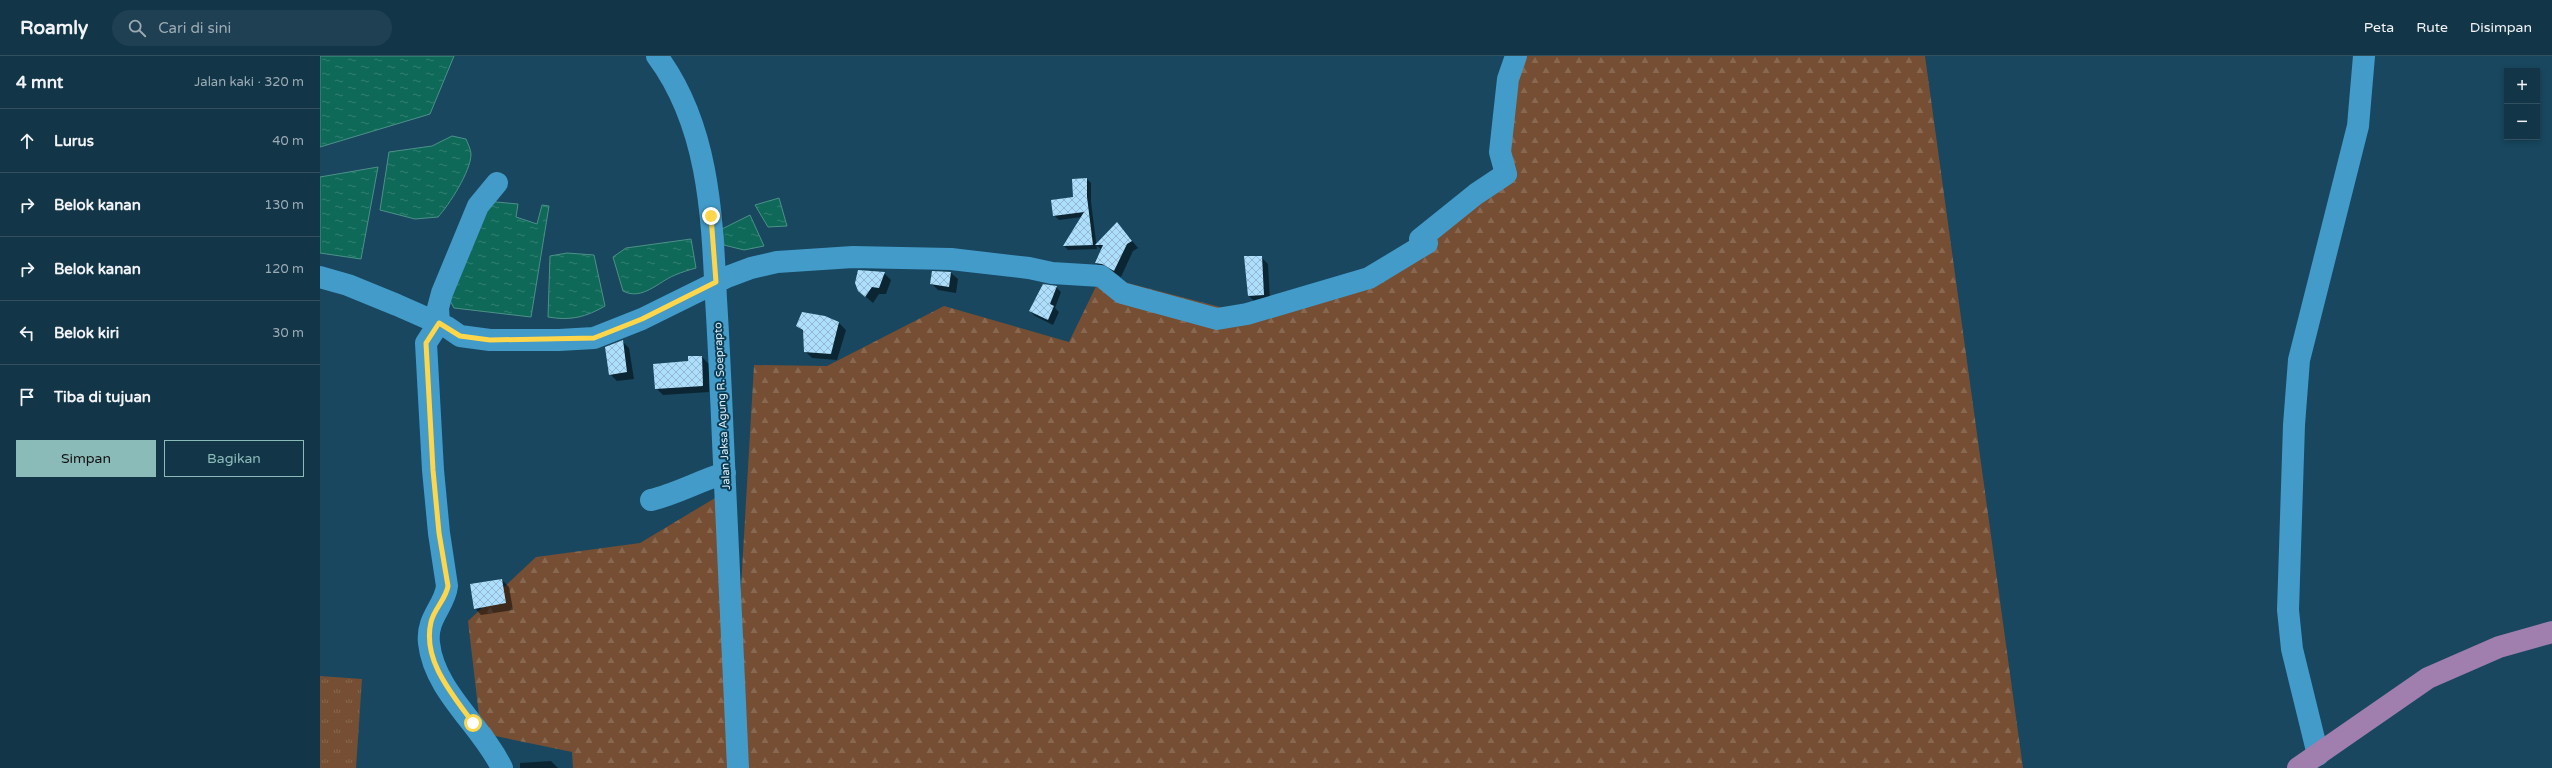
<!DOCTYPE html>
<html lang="id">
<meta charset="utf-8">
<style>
:root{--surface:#123547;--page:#1f4052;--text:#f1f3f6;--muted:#9cabb4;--line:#315060;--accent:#8bbbb9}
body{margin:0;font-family:"Varela Round",sans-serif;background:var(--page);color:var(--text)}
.controls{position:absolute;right:12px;top:12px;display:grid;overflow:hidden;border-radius:0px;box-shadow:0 2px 6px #0003}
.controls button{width:36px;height:36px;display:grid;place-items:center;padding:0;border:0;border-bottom:1px solid var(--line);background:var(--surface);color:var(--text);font:20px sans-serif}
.stop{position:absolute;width:12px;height:12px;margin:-9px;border:3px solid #ffd54a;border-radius:50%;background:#fff}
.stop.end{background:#ffd54a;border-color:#fff;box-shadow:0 1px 4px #0008}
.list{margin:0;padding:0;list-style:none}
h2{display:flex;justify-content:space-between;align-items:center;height:52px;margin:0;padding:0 16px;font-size:17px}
h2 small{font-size:13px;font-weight:400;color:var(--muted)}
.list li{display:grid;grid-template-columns:26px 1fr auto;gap:12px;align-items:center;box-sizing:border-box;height:64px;padding:0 16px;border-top:1px solid var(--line)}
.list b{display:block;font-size:15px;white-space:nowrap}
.list em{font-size:13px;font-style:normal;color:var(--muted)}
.actions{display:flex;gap:8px;padding:12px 16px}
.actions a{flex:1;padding:9px 0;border:1px solid var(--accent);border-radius:0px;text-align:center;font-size:14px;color:var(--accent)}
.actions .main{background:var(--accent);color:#111}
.icon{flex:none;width:22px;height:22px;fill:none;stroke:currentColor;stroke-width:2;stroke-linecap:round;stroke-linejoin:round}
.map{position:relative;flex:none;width:2232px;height:712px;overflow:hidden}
header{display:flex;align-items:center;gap:24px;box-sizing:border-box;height:56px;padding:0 20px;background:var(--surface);border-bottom:1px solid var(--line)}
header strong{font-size:19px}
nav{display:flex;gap:22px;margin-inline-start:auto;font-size:14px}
.search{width:280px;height:36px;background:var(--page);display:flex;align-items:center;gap:10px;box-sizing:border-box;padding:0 14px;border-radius:22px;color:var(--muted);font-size:15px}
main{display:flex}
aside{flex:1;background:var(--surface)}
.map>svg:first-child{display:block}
</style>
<header>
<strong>Roamly</strong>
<div class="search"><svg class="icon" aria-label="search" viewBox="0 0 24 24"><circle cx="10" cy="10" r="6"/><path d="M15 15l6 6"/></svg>Cari di sini</div>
<nav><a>Peta</a><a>Rute</a><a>Disimpan</a></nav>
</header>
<main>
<aside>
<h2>4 mnt<small>Jalan kaki · 320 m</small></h2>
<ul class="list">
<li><svg class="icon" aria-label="ahead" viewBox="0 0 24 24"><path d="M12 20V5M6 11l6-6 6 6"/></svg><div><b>Lurus</b></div><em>40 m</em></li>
<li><svg class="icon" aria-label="right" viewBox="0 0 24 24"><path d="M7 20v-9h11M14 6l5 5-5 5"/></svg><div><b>Belok kanan</b></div><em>130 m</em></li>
<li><svg class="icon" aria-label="right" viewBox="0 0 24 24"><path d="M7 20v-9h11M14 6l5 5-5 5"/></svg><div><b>Belok kanan</b></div><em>120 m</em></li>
<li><svg class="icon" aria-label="left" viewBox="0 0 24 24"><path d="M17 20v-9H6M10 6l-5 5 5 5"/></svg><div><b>Belok kiri</b></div><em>30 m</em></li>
<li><svg class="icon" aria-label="arrive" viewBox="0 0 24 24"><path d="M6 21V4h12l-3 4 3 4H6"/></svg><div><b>Tiba di tujuan</b></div></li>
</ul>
<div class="actions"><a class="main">Simpan</a><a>Bagikan</a></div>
</aside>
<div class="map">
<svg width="2232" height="712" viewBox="0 0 2232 712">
<defs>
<pattern id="grass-tufts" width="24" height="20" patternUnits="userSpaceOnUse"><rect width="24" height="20" fill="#754e33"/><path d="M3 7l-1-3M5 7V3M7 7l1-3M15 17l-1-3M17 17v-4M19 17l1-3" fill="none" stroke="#886851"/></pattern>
<pattern id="forest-firs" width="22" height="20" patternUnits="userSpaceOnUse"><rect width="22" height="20" fill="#754e33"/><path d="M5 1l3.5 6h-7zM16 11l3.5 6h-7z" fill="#886851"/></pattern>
<pattern id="water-ripples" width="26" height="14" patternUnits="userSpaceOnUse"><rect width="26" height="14" fill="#0f6958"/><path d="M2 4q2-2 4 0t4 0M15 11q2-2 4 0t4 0" fill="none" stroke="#327f71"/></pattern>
<pattern id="building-cross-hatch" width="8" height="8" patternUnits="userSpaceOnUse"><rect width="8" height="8" fill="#addefb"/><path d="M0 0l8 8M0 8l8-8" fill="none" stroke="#92b8cf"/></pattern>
</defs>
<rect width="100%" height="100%" fill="#18475f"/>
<!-- grass -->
<path fill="url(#grass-tufts)" d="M0 620 42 623 36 712H0Z"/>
<!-- forest -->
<path fill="url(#forest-firs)" d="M1202 0H1605L1703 712H253L252 696 161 677 148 565 216 501 320 487 395 442 417 600 434 309 507 310 624 250 749 286 781 220 927 258 1049 222 1186 118Z"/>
<!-- water -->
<path fill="url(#water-ripples)" stroke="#4d9188" d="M0 0H134L110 58 0 91Z
M132 80 146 83C148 88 151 94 151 98 151 115 129 149 118 161L95 163 60 154 69 96 112 90Z
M58 111 41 203 0 197V121Z
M459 142 467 170 448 171 435 149Z
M165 145 198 148 196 161 217 168 222 149 229 150 211 261 134 252 125 235Z
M430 159 444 190 424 194 404 189 402 173Z
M371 183 376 212C369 214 362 216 355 219 338 226 322 245 303 235L293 201 306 192Z
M247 197 274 199 285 250C266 261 251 265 228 261L230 200Z"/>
<!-- shadow -->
<path fill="#0007" d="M767 123 771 127V146L777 193 748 194 744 190 762 161 739 164 734 159 754 142Z
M804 175 818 192 813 195 801 221 790 214H782L776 207 782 194 776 189Z
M941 201 948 208 950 245 936 247 929 240Z
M613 216 631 217 638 223 636 237 618 234 611 227Z
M564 217 571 224 566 238H559L553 247 539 235Z
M736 231 741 236 735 252 739 256 733 269 715 260 710 255Z
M505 261 519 267 526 274 517 304 492 302 485 295 484 276 478 270Z
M302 285 309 292 314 323 297 325 290 318Z
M382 301 389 308V336L343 339 336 332 369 306Z
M182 524 189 531 193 554 161 559 155 552Z
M231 705 238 712H200V707Z"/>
<!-- building -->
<path fill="url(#building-cross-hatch)" d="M767 122V141L773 189 743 190 764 156 733 160 731 144 753 141 752 123Z
M797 166 812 185 807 188 794 215 782 208 775 207 783 189H775Z
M924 200H942L944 239 928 240Z
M538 214 565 216 559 232 552 231 545 241 538 235 535 227Z
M612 215 631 216 629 231 610 228Z
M723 228 737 230 730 248 734 250 728 264 709 255Z
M482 256 505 260 519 266 511 298 484 296 483 274 476 270Z
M303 284 307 316 289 319 285 291Z
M368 300H382L383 330 335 333 333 308 368 305Z
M182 523 186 547 154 553 150 528Z"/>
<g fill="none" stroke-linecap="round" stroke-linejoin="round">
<!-- minor -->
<path stroke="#439bc9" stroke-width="22" d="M337 0C389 70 392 159 396 243 399 290 401 338 403 385 409 494 414 603 418 712
M177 127 158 150 122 237 118 252 119 267 106 287 113 414 119 477 127 530C125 550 106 562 109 587 114 635 162 670 182 712
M0 221 28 229 77 249 127 271 140 280 170 284H239L274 282 322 263 407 221 431 212 457 206 533 201 631 203 709 212 732 217 781 220 802 237 897 263 927 258 1049 222 1107 187 1100 183 1156 138 1186 118 1180 96 1188 23 1196 0
M331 444C356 438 379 425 405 417
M1998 699 1972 593 1968 554 1974 369 1979 304 2038 70 2044 0"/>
<!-- major -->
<path stroke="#a07ead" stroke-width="22" d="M1978 712 2108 622 2179 591 2232 576"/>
</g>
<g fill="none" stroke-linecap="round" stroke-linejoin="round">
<!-- route -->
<path stroke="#ffd54a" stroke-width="5" d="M153 667C132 638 102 604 111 566 114 553 126 543 128 530L119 477 113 414 106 287 119 267 140 280 170 284 274 282 322 263 396 226 391 160"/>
</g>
<g text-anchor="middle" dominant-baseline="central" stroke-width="4" stroke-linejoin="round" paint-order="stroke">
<!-- street labels -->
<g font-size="11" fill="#dfeff9" stroke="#0b3c54">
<text transform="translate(402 350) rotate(-93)">Jalan Jaksa Agung R. Soeprapto</text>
</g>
</g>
</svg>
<div class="controls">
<button>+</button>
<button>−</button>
</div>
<div class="stop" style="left:153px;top:667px"></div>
<div class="stop end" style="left:391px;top:160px"></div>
</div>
</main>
